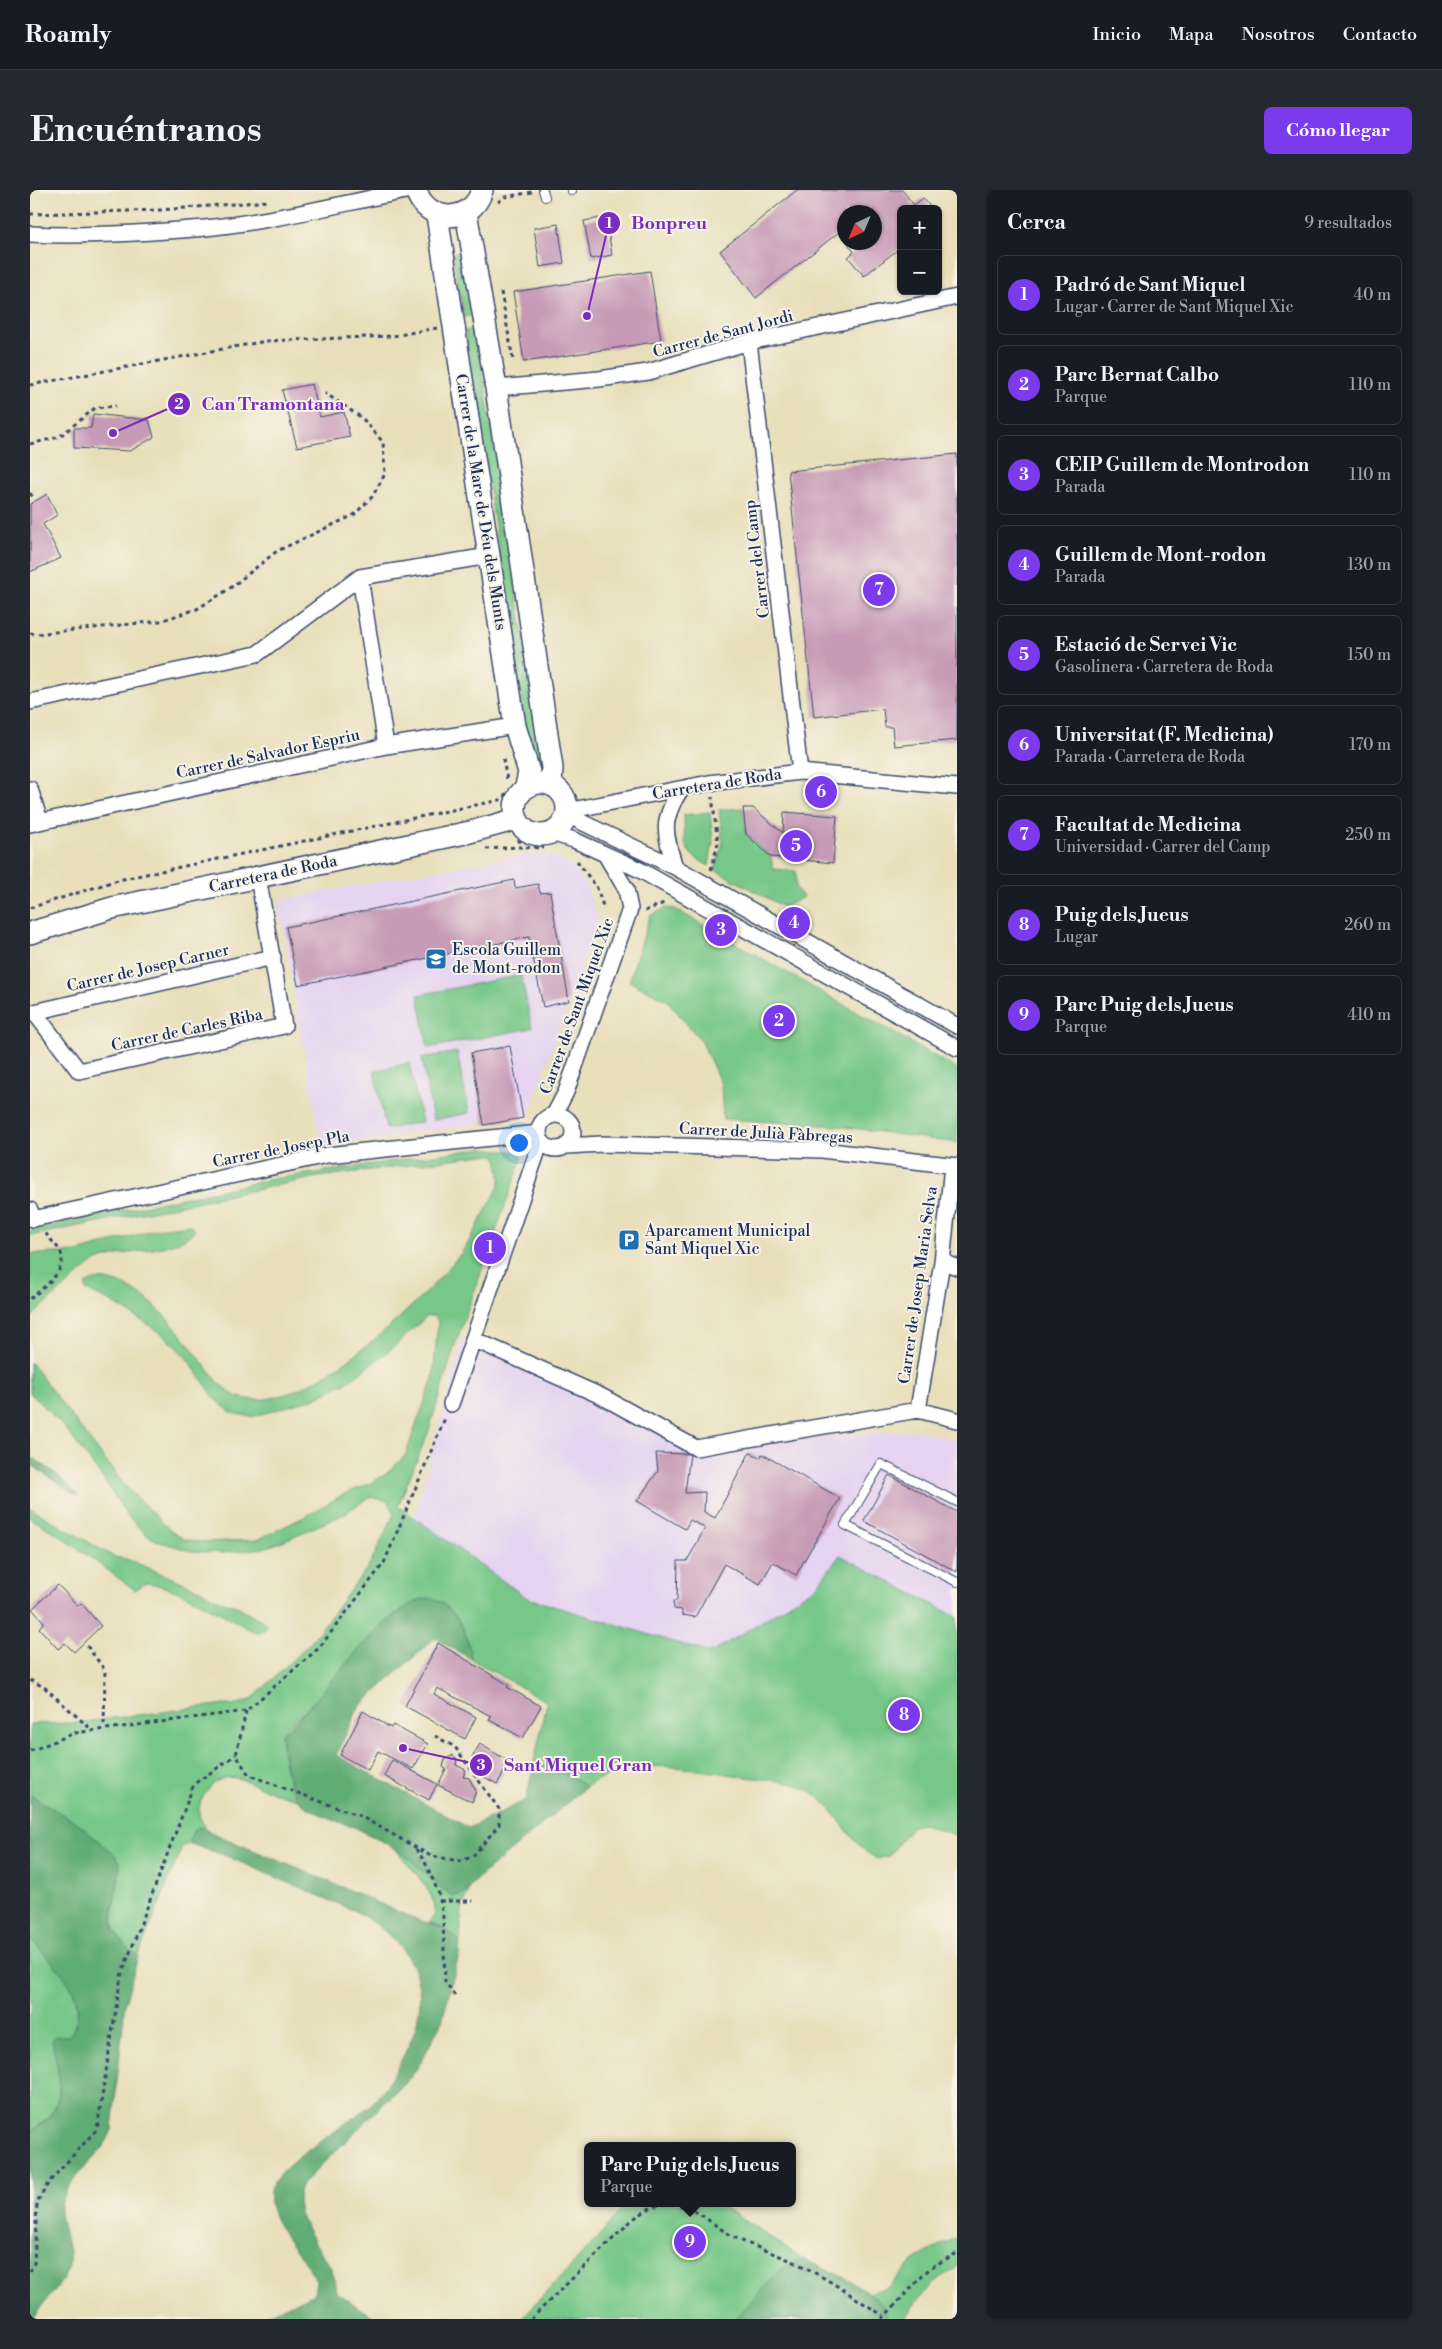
<!DOCTYPE html>
<html lang="es">
<meta charset="utf-8">
<style>
:root{--surface:#171b24;--page:#242831;--text:#f1f3f6;--muted:#9ea1a6;--line:#363941;--accent:#7c3aed}
body{margin:0;font-family:"Libre Bodoni",serif;background:var(--page);color:var(--text)}
.controls{position:absolute;right:15px;top:15px;display:grid;overflow:hidden;border-radius:8px;box-shadow:0 1px 4px #0004}
.controls button{width:45px;height:45px;display:grid;place-items:center;padding:0;border:0;border-bottom:1px solid var(--line);background:var(--surface);color:var(--text);font:25px sans-serif}
.compass{position:absolute;left:807px;top:15px;width:45px;height:45px;border-radius:50%;background:var(--surface);box-shadow:0 1px 4px #0004;rotate:224deg}
.you{position:absolute;left:488px;top:952px;width:18px;height:18px;margin:-12px;border:4px solid #fff;border-radius:50%;background:#1a73e8;box-shadow:0 0 0 8px #1a73e833}
.badge{display:grid;place-items:center;width:32px;height:32px;border-radius:50%;background:var(--accent);color:#fff;font-size:16px;font-weight:700}
.pin{position:absolute;translate:-50% -50%;border:2px solid #fff;box-shadow:0 1px 5px #0006}
.popup{position:absolute;left:554px;top:1952px;width:212px;height:65px;box-sizing:border-box;display:grid;place-content:center;border-radius:8px;background:var(--surface);filter:drop-shadow(0 1px 4px #0005);font-size:16px;white-space:nowrap;color:var(--muted)}
.popup b{font-size:19px;color:var(--text)}
.popup::after{content:'';position:absolute;left:50%;top:100%;margin-left:-10px;border:10px solid transparent;border-top-color:var(--surface)}
.list{margin:0;padding:0;list-style:none}
h2{display:flex;justify-content:space-between;align-items:center;height:65px;margin:0;padding:0 20px;font-size:21px}
h2 small{font-size:16px;font-weight:400;color:var(--muted)}
.list li{display:grid;grid-template-columns:32px 1fr auto;gap:15px;align-items:center;box-sizing:border-box;height:80px;margin:0 10px 10px;padding:0 10px;border:1px solid var(--line);border-radius:8px}
.list b{display:block;font-size:19px;white-space:nowrap}
.list p{margin:0;font-size:16px;white-space:nowrap;color:var(--muted)}
.list em{font-size:16px;font-style:normal;color:var(--muted)}
.map{position:relative;flex:none;width:927px;height:2129px;overflow:hidden;border-radius:8px}
header{display:flex;align-items:center;gap:30px;box-sizing:border-box;height:70px;padding:0 25px;background:var(--surface);border-bottom:1px solid var(--line)}
header strong{font-size:24px}
nav{display:flex;gap:28px;margin-inline-start:auto;font-size:18px}
.intro{display:flex;align-items:center;justify-content:space-between;box-sizing:border-box;height:120px;padding:0 30px}
h1{margin:0;font-size:35px}
.button{padding:12px 22px;border-radius:8px;background:var(--accent);color:#fff;font-size:18px;font-weight:700}
main{display:flex;gap:30px;padding:0 30px}
aside{flex:1;background:var(--surface);border-radius:8px;box-shadow:0 1px 4px #0004}
.map>svg:first-child{display:block}
</style>
<header>
<strong>Roamly</strong>
<nav><a>Inicio</a><a>Mapa</a><a>Nosotros</a><a>Contacto</a></nav>
</header>
<div class="intro"><h1>Encuéntranos</h1><a class="button">Cómo llegar</a></div>
<main>
<div class="map">
<svg width="927" height="2129" viewBox="0 0 927 2129">
<rect width="100%" height="100%" fill="#f7f3e8"/>
<filter id="ink" filterUnits="userSpaceOnUse"><feTurbulence type="fractalNoise" baseFrequency=".02" numOctaves="2"/><feDisplacementMap in="SourceGraphic" scale="10" xChannelSelector="R" yChannelSelector="G"/><feConvolveMatrix kernelMatrix="1 2 1 2 8 2 1 2 1" color-interpolation-filters="sRGB"/></filter>
<filter id="wash" filterUnits="userSpaceOnUse"><feTurbulence type="fractalNoise" baseFrequency=".0096" numOctaves="4" result="noise"/><feDisplacementMap in="SourceGraphic" scale="20" xChannelSelector="R" yChannelSelector="G"/><feGaussianBlur stdDeviation="1.12" result="paint"/><feColorMatrix in="noise" values="0 0 0 0 0 0 0 0 0 0 0 0 0 0 0 0 0 1.4 0 .05"/><feComposite in="paint" operator="in"/></filter>
<g filter="url(#wash)">
<rect width="100%" height="100%" fill="#e8dfba"/>
<!-- built -->
<path fill="#e5d3f1" d="M497 664 522 666 543 677 558 699 568 728 498 927 291 956 248 710Z
M432 1151 666 1258 889 1240 927 1251V1427L810 1365 786 1397 681 1463 497 1408 384 1329Z"/>
<!-- green -->
<path fill="#77c788" stroke="#497b73" d="M434 62 445 125 434 127 423 64Z
M446 139 512 566 501 568 435 141Z
M713 618 716 644 741 667 743 679 766 681V698L773 707 754 717 685 680 693 652 689 620Z
M680 622 683 651 679 676C650 660 655 656 654 625Z
M636 718 645 719 927 879V953L808 936 693 929 691 894 672 852 637 810 599 791 620 726Z
M491 785 502 838 398 858 388 805Z
M427 862 439 923 403 930 392 868Z
M379 873 392 932 356 939 344 881Z
M452 958 488 962 492 968 424 1158 398 1243 368 1316 497 1408 681 1463 786 1397 810 1365 927 1427V1646L894 1634 882 1636 859 1666 847 1669C819 1654 810 1622 784 1604 764 1590 738 1590 715 1587 664 1579 602 1564 556 1597L538 1585 504 1572 517 1512 441 1469C440 1452 432 1428 417 1419 409 1415 399 1413 390 1409L367 1424 345 1442 301 1494 251 1544C253 1565 255 1592 268 1609 257 1606 246 1604 235 1599 218 1593 202 1580 185 1593 179 1598 174 1604 171 1611 166 1625 171 1632 180 1642L169 1637 160 1649 161 1654 155 1655 151 1660 108 1766C71 1738 84 1724 89 1684L62 1647 47 1633 0 1605V1534L45 1533 187 1515H204L221 1510 282 1451 340 1374 364 1324 358 1311 340 1307 310 1326 248 1353 234 1358 193 1363 161 1361 127 1351 117 1345 98 1327 74 1290 35 1238 0 1203V1172L95 1296 142 1342 154 1349 169 1352 227 1350 280 1324 312 1305 341 1293 356 1284 375 1266 403 1188 408 1131 404 1126H397L365 1156 319 1191 283 1209 221 1227 202 1223 187 1211 155 1166 130 1142 85 1114 56 1100V1094C64 1088 72 1089 81 1091 122 1101 150 1144 175 1175 183 1185 192 1199 204 1205 267 1235 391 1112 428 1067 439 1054 447 1037 455 1022 460 1012 468 1002 470 991 471 983 468 974 466 965H453L288 987 0 1046V1040L243 989Z
M160 1035 165 1040C145 1063 96 1059 67 1071 58 1075 50 1084 43 1090 28 1103 14 1114 0 1129V1064L47 1062 127 1039Z
M0 1318 84 1367 97 1369 166 1398 191 1411 209 1417 237 1434 234 1440 229 1442 223 1441C189 1424 154 1398 116 1393L105 1400 29 1345 0 1328Z
M367 1661 434 1704 440 1699 432 1718 430 1752 416 1739 399 1732C401 1729 405 1727 405 1722 407 1704 378 1675 367 1661Z
M0 1750C22 1771 54 1799 46 1832 44 1838 43 1842 39 1846H33L22 1850C30 1887 40 1919 0 1941Z
M597 2013H688L854 2122 843 2106 837 2103 857 2098 883 2071 908 2056 927 2048V2076C907 2089 887 2108 874 2129H858L855 2124 851 2129H491L563 2053Z"/>
<!-- forest -->
<path fill="#61ac74" stroke="#3e6e69" d="M0 1266 24 1282 48 1305 42 1303 0 1274Z
M397 1408C423 1410 440 1446 441 1469L405 1448 329 1517 306 1565 439 1638 496 1610 504 1572 538 1585 556 1597 447 1689 434 1704 423 1706 412 1699 383 1672 361 1656 324 1637 300 1629 278 1618 268 1609 262 1599 253 1564 251 1544C261 1538 268 1528 276 1520 307 1488 354 1418 397 1408Z
M0 1605 47 1633 86 1666 90 1672C88 1713 66 1737 108 1766L95 1814 82 1940C72 1968 41 1983 32 2011 25 2032 43 2054 39 2075 35 2093 12 2113 3 2129H0V1941C41 1921 29 1886 22 1850L26 1846H39C44 1841 45 1836 47 1829 53 1798 20 1770 0 1750Z
M169 1637C237 1667 306 1693 373 1724 395 1734 412 1733 430 1752L429 1765 412 1831 391 1872 381 1887 273 1993C256 2021 289 2055 302 2080 305 2087 306 2095 307 2103 323 2112 333 2123 350 2129H226L284 2104 286 2090C273 2064 235 2032 240 2001 243 1979 314 1936 333 1921 353 1906 363 1885 375 1863 407 1801 385 1756 327 1722L196 1666 161 1654 160 1649 164 1640Z
M768 2070C788 2072 840 2099 851 2114 854 2118 856 2124 858 2129H705L752 2079Z"/>
<g id="blocks">
<!-- building -->
<path fill="#c79bb7" d="M767 0H872L884 15 893 8 902 19H871V57L834 86 818 67 824 62 817 52H844V22H814V49L809 42 726 108 690 61Z
M576 27 582 65 561 69 554 31Z
M528 34 534 73 510 77 504 38Z
M620 81 631 151 494 172 483 102Z
M282 194 290 227 314 222 320 247 267 257 252 200Z
M63 224 119 230 124 247 100 261 44 258V238H61Z
M927 264V550L864 556 862 537H855L853 519 784 527 758 281Z
M17 304 27 325 13 334 31 368 0 382V314Z
M713 618H723L753 643 754 622 807 626 803 673 741 667 716 644Z
M484 690 485 698 508 694 510 703 520 702 539 811 513 817 499 747 268 795 256 737Z
M480 856 493 928 454 935 441 863Z
M720 1262 730 1268 732 1264 810 1308 766 1385 743 1372 730 1394 694 1374 665 1427 652 1425V1420L644 1419 643 1411H647L648 1371H657L675 1338 660 1330 655 1339 607 1311 628 1281 626 1263 660 1264 655 1303 675 1302 674 1322 685 1328Z
M859 1285 927 1322V1382L834 1331Z
M28 1395 48 1416 51 1413 71 1436 44 1462 35 1453 28 1459 9 1438 14 1432 2 1419Z
M408 1453 479 1495 477 1497 511 1516 493 1548 459 1530 461 1526 407 1498 404 1504 446 1527 435 1549 375 1516Z
M333 1521 361 1538 363 1535 398 1554 383 1579 348 1561 338 1580 310 1565Z
M450 1554 480 1572 467 1594 449 1584 454 1574 442 1567Z
M423 1565 427 1569 426 1575 436 1580 433 1587 439 1588 446 1601 442 1612 408 1595 416 1579 413 1577 415 1570Z
M362 1570 407 1594 399 1610 354 1586Z"/>
</g>
</g>
<g filter="url(#ink)">
<use href="#blocks" fill-opacity="0" stroke="#3a496c" stroke-width="1"/>
<g fill="none" stroke-linecap="round" stroke-linejoin="round">
<!-- lane casing -->
<g stroke="#3a496c" stroke-width="10">
<path id="lane" d="M513 0 515 7
M542 0V1
M927 1312 851 1274 815 1335 927 1392"/>
</g>
<!-- street casing -->
<g stroke="#3a496c" stroke-width="18">
<path id="street" d="M0 44C58 47 117 43 175 38 245 31 313 13 381 0
M719 152 770 582
M466 198 569 189 618 182 719 152 927 107
M330 387 356 556
M0 512 227 464 330 387 459 366
M0 599 10 631
M537 621 679 593 770 582 927 597
M537 625 645 677 927 836
M0 634 356 556 485 536
M521 643 544 650 608 679 927 858
M645 677C634 642 631 630 651 599
M4 822 49 881 254 836 228 687
M0 823 243 767
M509 942a17 17 0 1 1 34 0a17 17 0 1 1-34 0Z
M524 925 536 902 600 719 596 699 575 664
M536 956 572 954 792 960 927 976
M0 1020 3 1029 297 965 509 943
M912 1072 927 1077
M443 1149 571 1206 666 1258 888 1220 927 1230
M421 1214 511 951
M888 1220 912 1072 922 976"/>
</g>
<!-- secondary casing -->
<g stroke="#3a496c" stroke-width="24">
<path id="secondary" d="M386 0C396 34 442 35 452 0
M436 22 466 198 522 578 521 595
M407 25 485 536 499 582 496 597
M485 619a26 26 0 1 1 52 0a26 26 0 1 1-52 0Z
M0 743 82 718 440 642 487 629"/>
</g>
<!-- path -->
<path stroke="#3a496c" stroke-width="3" stroke-dasharray="4 4" stroke-linecap="butt" d="M468 12 475 7 502 2
M0 24 131 20 239 11
M471 102 483 170
M0 195 236 151 363 146 407 138
M0 254 29 247 65 218 86 216
M0 303 4 309
M0 443 6 444 130 431 167 419 199 399 247 361 324 325 342 307 355 284 353 252 332 228 295 203
M473 569 477 590
M487 651 508 653
M456 659 490 657 514 658
M547 671 567 698 574 719
M681 680 688 653 682 607
M0 718 88 690 470 610 478 602
M615 721 634 713
M0 1109C11 1099 40 1080 30 1061 26 1054 19 1049 15 1042
M57 1456 75 1480 74 1538
M0 1490 14 1497 62 1540
M216 1521 206 1565 219 1585 330 1626 401 1666 430 1671 442 1667 469 1635V1619L425 1557 405 1546
M0 1561 45 1543 216 1521 289 1458 354 1373 415 1228
M386 1659 395 1672 409 1704 413 1727 415 1791 425 1806
M410 1711H443
M641 2013C672 2019 681 2036 708 2049 733 2061 761 2068 785 2083 809 2096 831 2112 854 2126
M0 2082 4 2073 7 2013 19 1992 67 1939 91 1786 164 1594 206 1565
M501 2129 603 2029 622 2017 637 2013
M852 2129 900 2078 927 2063"/>
<!-- lane -->
<use href="#lane" stroke="#fff" stroke-width="8"/>
<!-- street -->
<use href="#street" stroke="#fff" stroke-width="15"/>
<!-- secondary -->
<use href="#secondary" stroke="#fff" stroke-width="21"/>
</g>
</g>
<!-- icons -->
<defs>
<g id="school-square" transform="scale(1.125)"><rect x="-9" y="-9" width="18" height="18" rx="4" fill="#1f6fb2" stroke="#f7f3e8"/><path d="M0-5L7-2L0 1L-7-2ZM-4 1L0 2.5L4 1V4Q0 6-4 4Z" fill="#fff"/></g>
<g id="parking-square" transform="scale(1.125)"><rect x="-9" y="-9" width="18" height="18" rx="4" fill="#1f6fb2" stroke="#f7f3e8"/><path d="M-3.5-5.5H1a3.5 3.5 0 0 1 0 7H-1V5.5H-3.5ZM-1-3.4V-.6H.8a1.4 1.4 0 0 0 0-2.8Z" fill="#fff"/></g>
</defs>
<g fill-rule="evenodd">
<use href="#school-square" x="406" y="769"/>
<use href="#parking-square" x="599" y="1050"/>
</g>
<g text-anchor="middle" dominant-baseline="central" stroke-width="4" stroke-linejoin="round" paint-order="stroke">
<!-- street labels -->
<g font-size="16" fill="#1b2f5e" stroke="#f7f3e8">
<text transform="translate(693 144) rotate(-15)">Carrer de Sant Jordi</text>
<text transform="translate(451 312) rotate(81)">Carrer de la Mare de Déu dels Munts</text>
<text transform="translate(727 369) rotate(-97)">Carrer del Camp</text>
<text transform="translate(238 564) rotate(-12)">Carrer de Salvador Espriu</text>
<text transform="translate(687 594) rotate(-9)">Carretera de Roda</text>
<text transform="translate(243 684) rotate(-12)">Carretera de Roda</text>
<text transform="translate(118 778) rotate(-13)">Carrer de Josep Carner</text>
<text transform="translate(547 816) rotate(-70)">Carrer de Sant Miquel Xic</text>
<text transform="translate(157 840) rotate(-12)">Carrer de Carles Riba</text>
<text transform="translate(736 943) rotate(3)">Carrer de Julià Fàbregas</text>
<text transform="translate(251 959) rotate(-11)">Carrer de Josep Pla</text>
<text transform="translate(888 1095) rotate(-82)">Carrer de Josep Maria Selva</text>
</g>
<!-- poi labels -->
<g font-size="16" fill="#1b2f5e" stroke="#f7f3e8" text-anchor="start">
<text x="422" y="760">Escola Guillem<tspan x="422" dy="18">de Mont-rodon</tspan></text>
<text x="615" y="1041">Aparcament Municipal<tspan x="615" dy="18">Sant Miquel Xic</tspan></text>
</g>
</g>
<!-- callouts -->
<path fill="none" stroke="#7b2cbf" stroke-width="2" d="M557 126L579 33M83 243L149 214M373 1558L451 1575"/>
<g fill="#7b2cbf" stroke="#f7f3e8" stroke-width="2">
<circle cx="557" cy="126" r="5"/>
<circle cx="83" cy="243" r="5"/>
<circle cx="373" cy="1558" r="5"/>
<circle cx="579" cy="33" r="12"/>
<circle cx="149" cy="214" r="12"/>
<circle cx="451" cy="1575" r="12"/>
</g>
<g font-size="15" text-anchor="middle" font-weight="bold" fill="#fff">
<text x="579" y="38">1</text>
<text x="149" y="219">2</text>
<text x="451" y="1580">3</text>
</g>
<g font-size="18" text-anchor="middle" font-weight="bold" fill="#7b2cbf" stroke="#f7f3e8" stroke-width="4" stroke-linejoin="round" paint-order="stroke">
<text x="639" y="39">Bonpreu</text>
<text x="243" y="220">Can Tramontana</text>
<text x="548" y="1581">Sant Miquel Gran</text>
</g>
</svg>
<div class="controls">
<button>+</button>
<button>−</button>
</div>
<svg class="compass" viewBox="-18 -18 36 36"><path d="M0-13l5 13h-10z" fill="#e53935"/><path d="M0 13l5-13h-10z" fill="#9ea1a6"/></svg>
<div class="you"></div>
<div class="pin badge" style="left:460px;top:1058px">1</div>
<div class="pin badge" style="left:749px;top:831px">2</div>
<div class="pin badge" style="left:691px;top:740px">3</div>
<div class="pin badge" style="left:764px;top:733px">4</div>
<div class="pin badge" style="left:766px;top:656px">5</div>
<div class="pin badge" style="left:791px;top:602px">6</div>
<div class="pin badge" style="left:849px;top:400px">7</div>
<div class="pin badge" style="left:874px;top:1525px">8</div>
<div class="pin badge" style="left:660px;top:2052px">9</div>
<div class="popup"><b>Parc Puig dels Jueus</b>Parque</div>
</div>
<aside>
<h2>Cerca<small>9 resultados</small></h2>
<ul class="list">
<li><span class="badge">1</span><div><b>Padró de Sant Miquel</b><p>Lugar · Carrer de Sant Miquel Xic</p></div><em>40 m</em></li>
<li><span class="badge">2</span><div><b>Parc Bernat Calbo</b><p>Parque</p></div><em>110 m</em></li>
<li><span class="badge">3</span><div><b>CEIP Guillem de Montrodon</b><p>Parada</p></div><em>110 m</em></li>
<li><span class="badge">4</span><div><b>Guillem de Mont-rodon</b><p>Parada</p></div><em>130 m</em></li>
<li><span class="badge">5</span><div><b>Estació de Servei Vic</b><p>Gasolinera · Carretera de Roda</p></div><em>150 m</em></li>
<li><span class="badge">6</span><div><b>Universitat (F. Medicina)</b><p>Parada · Carretera de Roda</p></div><em>170 m</em></li>
<li><span class="badge">7</span><div><b>Facultat de Medicina</b><p>Universidad · Carrer del Camp</p></div><em>250 m</em></li>
<li><span class="badge">8</span><div><b>Puig dels Jueus</b><p>Lugar</p></div><em>260 m</em></li>
<li><span class="badge">9</span><div><b>Parc Puig dels Jueus</b><p>Parque</p></div><em>410 m</em></li>
</ul>
</aside>
</main>
